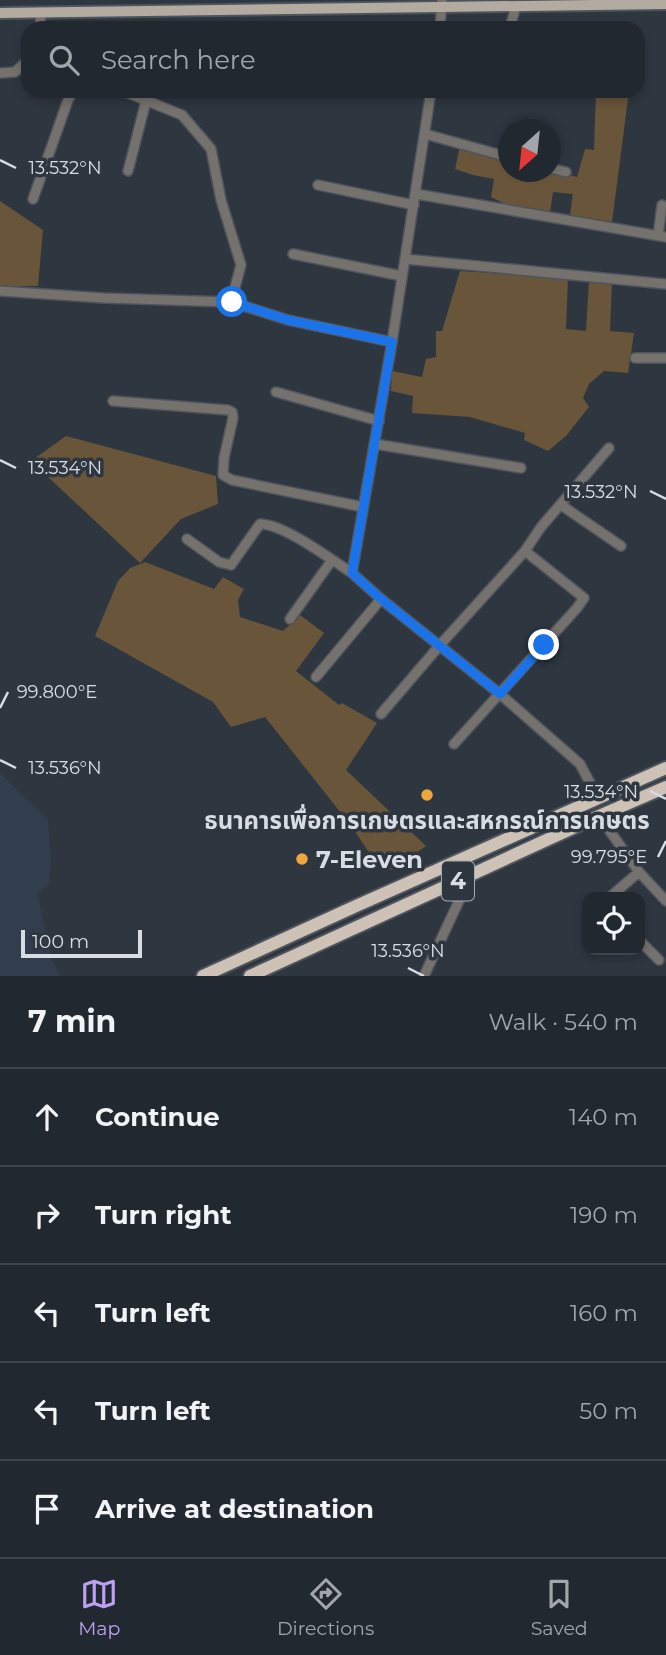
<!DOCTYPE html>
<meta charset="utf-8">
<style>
:root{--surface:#222830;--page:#2a3038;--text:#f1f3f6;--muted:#a2a6ab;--line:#3f444c;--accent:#bca0f2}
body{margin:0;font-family:Montserrat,"Noto Sans Thai",sans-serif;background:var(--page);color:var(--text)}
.controls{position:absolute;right:21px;bottom:21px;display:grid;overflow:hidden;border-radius:14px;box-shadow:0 4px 10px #0003}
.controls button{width:63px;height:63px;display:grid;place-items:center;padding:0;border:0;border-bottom:2px solid var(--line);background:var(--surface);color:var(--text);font:35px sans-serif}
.compass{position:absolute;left:498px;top:119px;width:63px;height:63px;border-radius:50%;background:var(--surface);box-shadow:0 4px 10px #0003;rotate:207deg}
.scale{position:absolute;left:21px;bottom:18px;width:121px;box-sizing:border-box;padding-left:7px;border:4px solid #d8dde3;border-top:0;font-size:19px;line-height:24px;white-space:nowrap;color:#d8dde3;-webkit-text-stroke:5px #2e3640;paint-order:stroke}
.stop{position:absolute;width:21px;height:21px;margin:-16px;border:5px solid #1a73e8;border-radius:50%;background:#fff}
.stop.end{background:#1a73e8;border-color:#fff;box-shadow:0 2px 7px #0008}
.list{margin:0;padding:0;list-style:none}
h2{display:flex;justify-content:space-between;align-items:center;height:91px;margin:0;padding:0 28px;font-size:30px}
h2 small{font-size:23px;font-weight:400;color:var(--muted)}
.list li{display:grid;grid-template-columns:46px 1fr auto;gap:21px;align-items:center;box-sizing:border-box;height:98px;padding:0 28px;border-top:2px solid var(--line)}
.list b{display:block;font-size:26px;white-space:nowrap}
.list em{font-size:23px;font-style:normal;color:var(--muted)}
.icon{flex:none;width:38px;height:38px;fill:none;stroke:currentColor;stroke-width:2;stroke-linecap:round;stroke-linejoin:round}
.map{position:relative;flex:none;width:666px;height:976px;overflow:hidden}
.search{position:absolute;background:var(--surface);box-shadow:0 4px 10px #0003;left:21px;right:21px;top:21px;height:77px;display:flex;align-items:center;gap:18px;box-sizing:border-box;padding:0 24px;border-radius:21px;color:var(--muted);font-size:26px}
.sheet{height:581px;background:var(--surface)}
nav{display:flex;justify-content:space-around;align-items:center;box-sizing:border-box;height:98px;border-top:2px solid var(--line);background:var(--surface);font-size:19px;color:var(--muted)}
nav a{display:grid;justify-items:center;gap:4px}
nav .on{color:var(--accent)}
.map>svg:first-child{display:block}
</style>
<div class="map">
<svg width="666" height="976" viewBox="0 0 666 976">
<rect width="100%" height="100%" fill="#2e3640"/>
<!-- built -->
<path fill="#323d4d" d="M0 773 48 820 51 858 49 886 37 892 51 958 60 976H0Z"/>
<!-- green -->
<path fill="#69553a" d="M596 91H629L612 222 570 215 573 192 572 194 553 192 550 213 507 205 491 197 494 179 473 175 455 169 460 146 508 159V172H550L551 170 577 177 585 149 594 150Z
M0 201 43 230 38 286H0Z
M460 271 568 278 566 329 586 331 589 280 612 282 610 331 634 333 628 373 604 371 589 384 583 398 589 407 566 436 548 451 524 440 525 433 470 417 412 413 413 396 391 391 392 371 422 377 426 359 436 357V331H442Z
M66 436 216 476 218 504 181 519 140 563 31 461Z
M145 562 214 589 223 577 244 589 238 600 240 617 283 631 300 615 324 633 296 671 339 705 342 703 377 723 346 770 426 846 392 870 374 860 352 827 265 717 231 727 213 702 95 636 118 581 130 568Z"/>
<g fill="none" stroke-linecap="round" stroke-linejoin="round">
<!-- minor casing -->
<g stroke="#4d545d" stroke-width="12">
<path id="minor" d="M40 28 41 12
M440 28 442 0
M510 28 516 6
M0 73 15 72 28 60
M123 91 182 115 211 149 221 200 241 265 231 302
M431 91 392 342 352 573 381 599 500 694 580 764 598 798
M425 134 508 157
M550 168 566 172
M128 171 146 101
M318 185 414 205
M416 194 666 237
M33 199 68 100 73 91
M658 236 662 205
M293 254 402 276
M405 259 666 284
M0 291 104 298 231 302 288 320 392 342
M635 358H666
M276 392 379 421
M113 401 228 410 232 412 233 418 224 458 223 475 232 480 363 507
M375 444 521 468
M561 505 621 546
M187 539 219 562 231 565 260 524C284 524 330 559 352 573
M290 619 332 560
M316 677 381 599
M381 714 440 645 525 551 541 527 609 448
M454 744 577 608 584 598 525 551
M599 816 639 872 666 901
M610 897 639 872
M640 941 659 960
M424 976 471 875"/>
</g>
<!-- major casing -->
<g stroke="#4d545d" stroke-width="14">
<path id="major" d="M0 13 666 4"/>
</g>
<!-- highway casing -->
<g stroke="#4d545d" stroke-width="16">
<path id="highway" d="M203 976 356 906 666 768
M250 976 599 816 666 787"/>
</g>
<!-- minor -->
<use href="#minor" stroke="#75716c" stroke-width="9"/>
<!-- major -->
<use href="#major" stroke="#b4aba0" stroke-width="10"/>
<!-- highway -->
<use href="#highway" stroke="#cdc2b5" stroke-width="12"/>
</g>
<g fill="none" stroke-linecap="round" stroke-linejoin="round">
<!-- route -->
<path stroke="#1a73e8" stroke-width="9" d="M232 302 288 320 392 342 352 573 381 599 500 694 544 645"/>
</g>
<!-- ticks -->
<path fill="none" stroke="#d8dde3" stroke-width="2.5" d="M0 160 16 168M0 460 16 468M650 491 666 499M0 708 8 692M0 760 16 768M650 791 666 799M658 857 666 841M408 968 424 976"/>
<!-- markers -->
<g fill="#eea73c" stroke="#2e3640" stroke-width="2.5">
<circle cx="427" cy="795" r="7"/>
<circle cx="302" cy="859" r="7"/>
</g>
<g text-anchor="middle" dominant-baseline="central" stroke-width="7" stroke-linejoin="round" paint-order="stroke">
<!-- shield labels -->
<rect fill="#2e3640" stroke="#a5abb2" stroke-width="2" x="442" y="861.5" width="32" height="39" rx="5"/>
<g font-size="23" font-weight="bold" fill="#d8dde3">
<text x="458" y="881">4</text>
</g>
<!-- poi labels -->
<g font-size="24" font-weight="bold" fill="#d8dde3" stroke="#2e3640">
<text x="427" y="820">ธนาคารเพื่อการเกษตรและสหกรณ์การเกษตร</text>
<text x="316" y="859" text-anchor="start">7-Eleven</text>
</g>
</g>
<g font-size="18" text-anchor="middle" fill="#d8dde3" stroke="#2e3640" stroke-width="7" stroke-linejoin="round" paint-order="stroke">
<text x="65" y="174">13.532°N</text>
<text x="65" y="474">13.534°N</text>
<text x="601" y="498">13.532°N</text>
<text x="57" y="698">99.800°E</text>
<text x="65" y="774">13.536°N</text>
<text x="601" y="798">13.534°N</text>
<text x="609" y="863">99.795°E</text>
<text x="408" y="957">13.536°N</text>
</g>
</svg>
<div class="controls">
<button><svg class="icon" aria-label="locate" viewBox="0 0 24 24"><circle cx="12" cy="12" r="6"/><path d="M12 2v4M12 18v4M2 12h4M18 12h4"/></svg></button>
</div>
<svg class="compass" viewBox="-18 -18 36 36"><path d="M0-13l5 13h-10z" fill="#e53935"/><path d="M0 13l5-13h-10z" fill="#a2a6ab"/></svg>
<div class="scale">100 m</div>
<div class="stop" style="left:232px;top:302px"></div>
<div class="stop end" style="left:544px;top:645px"></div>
<div class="search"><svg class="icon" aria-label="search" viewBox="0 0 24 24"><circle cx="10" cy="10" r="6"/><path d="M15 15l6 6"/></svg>Search here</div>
</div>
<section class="sheet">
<h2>7 min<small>Walk · 540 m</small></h2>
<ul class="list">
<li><svg class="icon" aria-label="ahead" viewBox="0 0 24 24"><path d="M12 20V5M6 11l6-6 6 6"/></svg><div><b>Continue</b></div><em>140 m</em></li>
<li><svg class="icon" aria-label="right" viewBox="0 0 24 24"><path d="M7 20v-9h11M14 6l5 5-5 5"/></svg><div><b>Turn right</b></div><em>190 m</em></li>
<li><svg class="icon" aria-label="left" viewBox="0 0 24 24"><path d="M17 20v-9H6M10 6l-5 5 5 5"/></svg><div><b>Turn left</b></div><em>160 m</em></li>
<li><svg class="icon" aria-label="left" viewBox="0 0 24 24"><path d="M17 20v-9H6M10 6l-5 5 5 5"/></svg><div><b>Turn left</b></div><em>50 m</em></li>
<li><svg class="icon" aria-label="arrive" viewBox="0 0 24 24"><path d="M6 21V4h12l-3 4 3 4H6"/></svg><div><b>Arrive at destination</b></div></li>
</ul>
</section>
<nav>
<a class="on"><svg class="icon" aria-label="map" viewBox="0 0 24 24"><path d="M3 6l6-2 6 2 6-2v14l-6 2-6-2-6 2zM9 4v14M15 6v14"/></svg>Map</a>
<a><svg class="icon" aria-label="directions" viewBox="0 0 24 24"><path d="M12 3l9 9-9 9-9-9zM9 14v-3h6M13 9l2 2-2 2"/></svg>Directions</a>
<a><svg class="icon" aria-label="saved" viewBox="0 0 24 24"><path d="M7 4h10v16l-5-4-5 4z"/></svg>Saved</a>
</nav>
